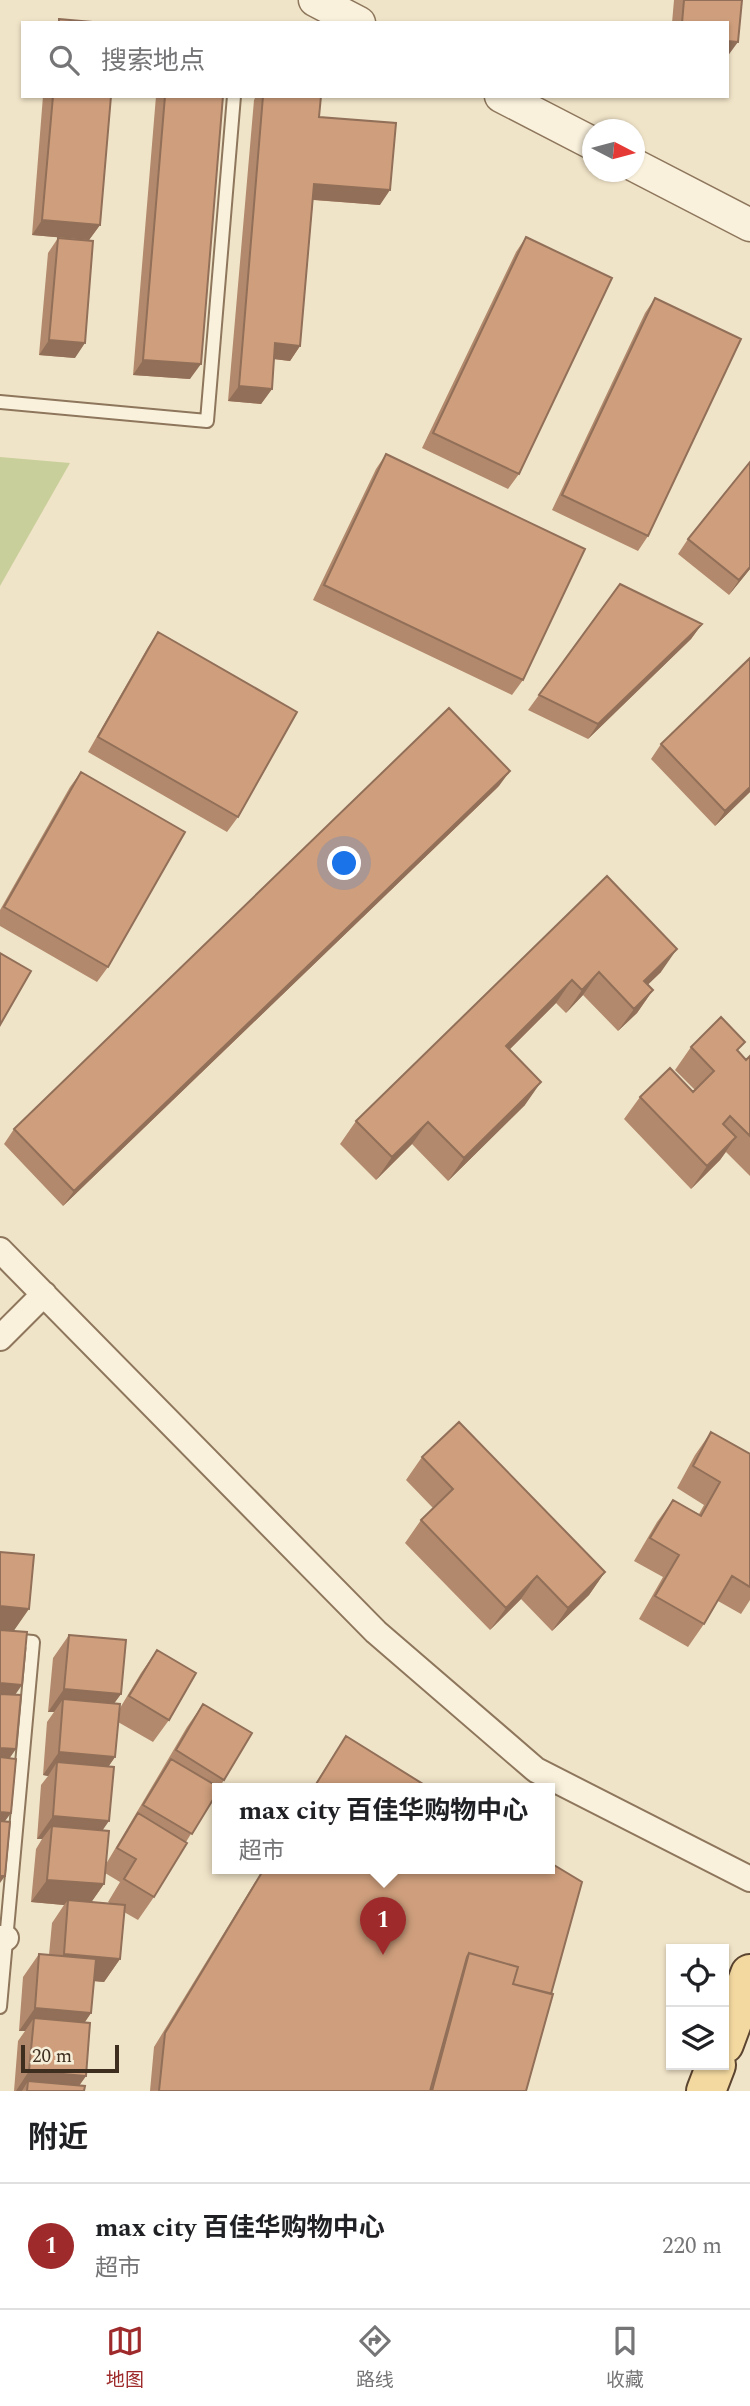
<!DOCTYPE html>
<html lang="zh">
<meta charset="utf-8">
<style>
:root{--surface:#fff;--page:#f2f2f2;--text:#202124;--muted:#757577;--line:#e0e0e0;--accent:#9e2a2b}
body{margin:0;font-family:Spectral,"Noto Sans SC",serif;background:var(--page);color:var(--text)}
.controls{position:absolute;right:21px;bottom:21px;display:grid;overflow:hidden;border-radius:0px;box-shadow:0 2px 5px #0004}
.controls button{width:63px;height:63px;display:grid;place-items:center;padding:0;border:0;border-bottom:2px solid var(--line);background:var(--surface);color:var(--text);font:35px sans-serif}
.compass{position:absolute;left:582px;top:119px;width:63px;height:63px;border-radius:50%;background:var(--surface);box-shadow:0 2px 5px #0004;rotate:96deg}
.scale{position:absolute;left:21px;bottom:18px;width:98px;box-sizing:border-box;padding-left:7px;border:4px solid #3d2e20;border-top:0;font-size:19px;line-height:24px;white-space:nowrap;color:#3d2e20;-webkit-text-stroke:5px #f7eed8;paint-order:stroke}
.you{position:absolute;left:345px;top:864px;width:24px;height:24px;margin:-18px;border:5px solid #fff;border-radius:50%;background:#1a73e8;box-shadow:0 0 0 10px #1a73e833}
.badge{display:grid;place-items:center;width:46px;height:46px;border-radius:50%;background:var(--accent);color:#fff;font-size:23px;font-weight:700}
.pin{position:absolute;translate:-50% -58px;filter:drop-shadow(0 2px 4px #0008)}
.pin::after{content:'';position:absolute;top:37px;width:24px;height:21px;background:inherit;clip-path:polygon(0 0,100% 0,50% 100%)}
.popup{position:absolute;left:212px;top:1783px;width:343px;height:91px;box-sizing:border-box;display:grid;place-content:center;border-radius:0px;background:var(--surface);filter:drop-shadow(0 2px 5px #0005);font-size:23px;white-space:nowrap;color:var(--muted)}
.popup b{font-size:26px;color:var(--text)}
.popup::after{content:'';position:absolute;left:50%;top:100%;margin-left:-14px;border:14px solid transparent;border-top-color:var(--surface)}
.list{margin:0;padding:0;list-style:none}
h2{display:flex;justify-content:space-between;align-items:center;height:91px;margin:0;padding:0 28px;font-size:30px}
h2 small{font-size:23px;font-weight:400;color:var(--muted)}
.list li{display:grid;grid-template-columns:46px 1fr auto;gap:21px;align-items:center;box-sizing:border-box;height:126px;padding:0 28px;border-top:2px solid var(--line)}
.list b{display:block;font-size:26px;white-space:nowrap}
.list p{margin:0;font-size:23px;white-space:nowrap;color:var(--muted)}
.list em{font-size:23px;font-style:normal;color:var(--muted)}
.icon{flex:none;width:38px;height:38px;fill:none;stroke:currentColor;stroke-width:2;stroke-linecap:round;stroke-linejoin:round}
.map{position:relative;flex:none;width:750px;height:2091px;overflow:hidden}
.search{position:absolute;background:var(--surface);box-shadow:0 2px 5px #0004;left:21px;right:21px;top:21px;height:77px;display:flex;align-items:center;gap:18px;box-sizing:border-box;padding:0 24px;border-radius:0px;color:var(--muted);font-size:26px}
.sheet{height:217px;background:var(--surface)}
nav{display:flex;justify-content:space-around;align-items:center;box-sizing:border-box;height:98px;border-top:2px solid var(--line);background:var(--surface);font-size:19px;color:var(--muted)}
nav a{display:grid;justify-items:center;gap:4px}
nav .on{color:var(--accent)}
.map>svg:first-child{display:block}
</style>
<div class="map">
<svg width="750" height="2091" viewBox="0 0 750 2091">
<rect width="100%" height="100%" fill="#f0e4c8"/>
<!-- green -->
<path fill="#c9cf9b" d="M0 457 70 463 0 586Z"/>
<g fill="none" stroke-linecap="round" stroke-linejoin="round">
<!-- service casing -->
<g stroke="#8d765c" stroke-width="16">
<path id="service" d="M0 402 207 421 234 96
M0 1639 33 1642 0 2007"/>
</g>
<!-- minor casing -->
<g stroke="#8d765c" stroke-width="28">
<path id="minor" d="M0 1250 376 1632 536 1770 750 1879
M0 1338 44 1294
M0 1938H6"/>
</g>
<!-- tertiary casing -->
<g stroke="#8d765c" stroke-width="35">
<path id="tertiary" d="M315 0 359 23
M501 96 592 143
M634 165 750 225"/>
</g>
<!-- primary casing -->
<g stroke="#5b4430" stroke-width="42">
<path id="primary" d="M724 2044 750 1974
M706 2091 716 2065"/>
</g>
<!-- service -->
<use href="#service" stroke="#faf1dc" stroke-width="12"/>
<!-- minor -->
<use href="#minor" stroke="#faf1dc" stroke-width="24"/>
<!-- tertiary -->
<use href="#tertiary" stroke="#faf1dc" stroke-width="32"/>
<!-- primary -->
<use href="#primary" stroke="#f3d9a0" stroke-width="38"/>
</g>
<!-- wall -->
<path fill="#b2896c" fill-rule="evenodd" d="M674 0H742L727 23H672Z
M43 96H111L100 225 89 240 32 235Z
M156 96H223L190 379 133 375Z
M256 96H321L319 117 380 205 313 200 300 346 290 361 274 359 272 389 261 404 228 401 254 100Z
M526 237 519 474 508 489 422 448 516 252Z
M58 238 75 358 39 355 48 253Z
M655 298 648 536 638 551 552 510 645 313Z
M386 454 523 680 512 695 313 600 376 469Z
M688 539 750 569 729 595 678 554Z
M620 584 702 624 691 639 588 739 528 710Z
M158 632 238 817 227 832 88 752 148 647Z
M661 744 750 792 715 826 651 759Z
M81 772 108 967 97 982 0 926V910L70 787Z
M499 786 63 1206 4 1144 14 1129Z
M607 876 661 972 648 984 653 990 637 1013 618 1031 583 995 566 1013 556 1003 509 1050 525 1105 448 1181 412 1144 376 1180 340 1144 356 1121Z
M691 1047 739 1052 746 1060 750 1056V1176L726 1152 720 1160 691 1189 624 1119 640 1097 693 1092 695 1090 675 1070Z
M711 1432 750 1454V1600L741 1614 718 1601 704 1624 688 1647 639 1619 663 1577 634 1561 657 1522 673 1500 699 1514 704 1505 677 1488 695 1455Z
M422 1457 605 1572 589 1595 552 1631 521 1599 490 1630 405 1543 421 1520 433 1508 406 1480Z
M69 1635 121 1694 114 1703 120 1708 141 1673 157 1650 169 1720 153 1742 118 1722 115 1757 108 1767 103 1830 106 1864 160 1773 187 1727 203 1704 224 1780 186 1842 154 1897 138 1920 124 1912 120 1959 104 1982 94 1981 91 2013 85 2022 86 2076 79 2086 84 2091H14L18 2041 25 2031H19L23 1977 39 1954 49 1955 52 1923 64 1905 31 1902 36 1849 42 1839H37L41 1785 48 1776 43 1775 47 1722 54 1712H48L53 1658ZM105 1873 120 1882 108 1902 111 1904 91 1902 104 1884Z
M346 1736 431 1789H312Z
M263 1869H549L551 1994 526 2091H150L154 2047Z"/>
<!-- shaded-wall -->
<path fill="#916f58" d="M727 41 738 42 727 57Z
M314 184 390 190 380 205 303 199Z
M42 220 100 225 89 240 32 235Z
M49 340 85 343 75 358 39 355Z
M275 343 300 346 290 361 265 358Z
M143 360 201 364 190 379 133 375Z
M239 386 272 389 261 404 228 401Z
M750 567V569L729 595 739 580Z
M702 624 691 639 588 739 598 724Z
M510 771 499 786 63 1206 74 1191Z
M750 787V792L715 826 725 811Z
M677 949 661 972 628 1004 644 981Z
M599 972 583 995 566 1013 582 990Z
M572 980 556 1003 490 1069 506 1046Z
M653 990 637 1013 618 1031 634 1009Z
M541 1082 525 1105 448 1181 464 1158Z
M428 1122 412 1144 376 1180 392 1157Z
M736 1137 720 1160 691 1189 707 1166Z
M605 1572 589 1595 552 1631 568 1608Z
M537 1576 521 1599 490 1630 506 1608Z
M0 1606 29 1609 13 1632 0 1630Z
M0 1683 22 1685 6 1708H0Z
M64 1689 121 1694 105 1716 63 1699 54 1712H48Z
M0 1748 16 1749 0 1772Z
M59 1752 115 1757 99 1780 57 1762 48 1776 43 1775Z
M0 1812 11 1813 0 1828Z
M53 1816 109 1821 93 1844 52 1826 42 1839H37Z
M0 1876H5L0 1883Z
M47 1880 104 1884 88 1907 68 1900 64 1905 31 1902Z
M64 1954 120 1959 104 1982 48 1977Z
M35 2008 91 2013 75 2036 34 2018 25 2031H19Z
M29 2071 86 2076 75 2091 28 2081 22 2091H16Z"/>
<!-- building -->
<path fill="#cf9f7d" stroke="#916f58" stroke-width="2" d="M684 0H742L738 42 727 41V23H682Z
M59 19 104 23H59Z
M53 96H111L100 225 42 220Z
M165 96H223L201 364 143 360Z
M263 96H321L319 117 396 123 390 190 314 184 300 346 275 343 272 389 239 386Z
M526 237 612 278 519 474 433 433Z
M58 238 93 241 85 343 49 340Z
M655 298 741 339 648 536 562 495Z
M386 454 585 549 523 680 324 585Z
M750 462V567L739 580 688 539Z
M620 584 702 624 598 724 539 695Z
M158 632 297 712 238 817 98 737Z
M750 658V787L725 811 661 744Z
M449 708 510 771 74 1191 14 1129Z
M81 772 185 832 108 967 4 907Z
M607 876 677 949 644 981 653 990 634 1009 599 972 582 990 572 980 506 1046 541 1082 464 1158 428 1122 392 1157 356 1121Z
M0 953 31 971 0 1025Z
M721 1017 745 1042 737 1050 746 1060 750 1056V1136L730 1116 723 1124 736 1137 707 1166 640 1097 670 1068 693 1092 714 1071 691 1047Z
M459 1422 605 1572 568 1608 537 1576 506 1608 421 1520 453 1489 422 1457Z
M711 1432 750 1454V1587L732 1576 704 1624 655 1596 679 1555 650 1538 673 1500 701 1516 720 1482 693 1466Z
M0 1552 34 1555 29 1609 0 1606Z
M0 1630 27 1632 22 1685 0 1683Z
M69 1635 126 1640 121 1694 64 1689Z
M157 1650 196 1673 169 1720 129 1696Z
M0 1694 21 1695 16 1749 0 1748Z
M63 1699 120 1704 115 1757 59 1752Z
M203 1704 252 1733 224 1780 176 1750Z
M346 1736 431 1789H313Z
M0 1757 16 1759 11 1813 0 1812Z
M171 1759 220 1788 217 1789V1793L192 1834 143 1805Z
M57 1762 114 1767 109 1821 53 1816Z
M138 1813 187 1843 154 1897 124 1879 136 1859 117 1848Z
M0 1821 10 1822 5 1876H0Z
M52 1826 109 1831 104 1884 47 1880Z
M549 1862 582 1882 551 1994 513 1984 518 1967 469 1953 467 1957 430 2091H159L165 2033 264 1869H549Z
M68 1900 125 1905 120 1959 64 1954Z
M469 1953 518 1967 513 1984 553 1994 526 2091H432Z
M39 1954 96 1959 91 2013 35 2008Z
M34 2018 90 2023 86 2076 29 2071Z
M28 2081 85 2086 84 2091H27Z"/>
</svg>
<div class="controls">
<button><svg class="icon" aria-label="locate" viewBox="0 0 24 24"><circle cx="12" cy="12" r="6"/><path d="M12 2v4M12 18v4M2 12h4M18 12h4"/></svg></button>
<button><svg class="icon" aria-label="layers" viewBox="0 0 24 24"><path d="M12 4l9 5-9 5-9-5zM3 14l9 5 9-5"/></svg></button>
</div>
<svg class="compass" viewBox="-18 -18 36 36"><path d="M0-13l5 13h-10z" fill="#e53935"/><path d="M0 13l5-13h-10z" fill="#757577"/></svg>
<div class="scale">20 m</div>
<div class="you"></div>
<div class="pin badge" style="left:383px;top:1955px">1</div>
<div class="popup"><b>max city 百佳华购物中心</b>超市</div>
<div class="search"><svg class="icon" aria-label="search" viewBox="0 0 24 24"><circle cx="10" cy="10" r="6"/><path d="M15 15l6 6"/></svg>搜索地点</div>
</div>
<section class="sheet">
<h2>附近<small></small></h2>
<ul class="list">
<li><span class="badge">1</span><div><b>max city 百佳华购物中心</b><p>超市</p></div><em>220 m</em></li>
</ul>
</section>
<nav>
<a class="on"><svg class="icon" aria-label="map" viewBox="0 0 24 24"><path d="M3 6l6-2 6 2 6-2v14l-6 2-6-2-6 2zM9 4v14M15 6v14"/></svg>地图</a>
<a><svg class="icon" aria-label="directions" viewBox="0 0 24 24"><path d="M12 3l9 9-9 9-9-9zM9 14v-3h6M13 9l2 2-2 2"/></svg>路线</a>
<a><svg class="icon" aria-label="saved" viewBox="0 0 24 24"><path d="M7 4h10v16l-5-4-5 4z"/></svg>收藏</a>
</nav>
